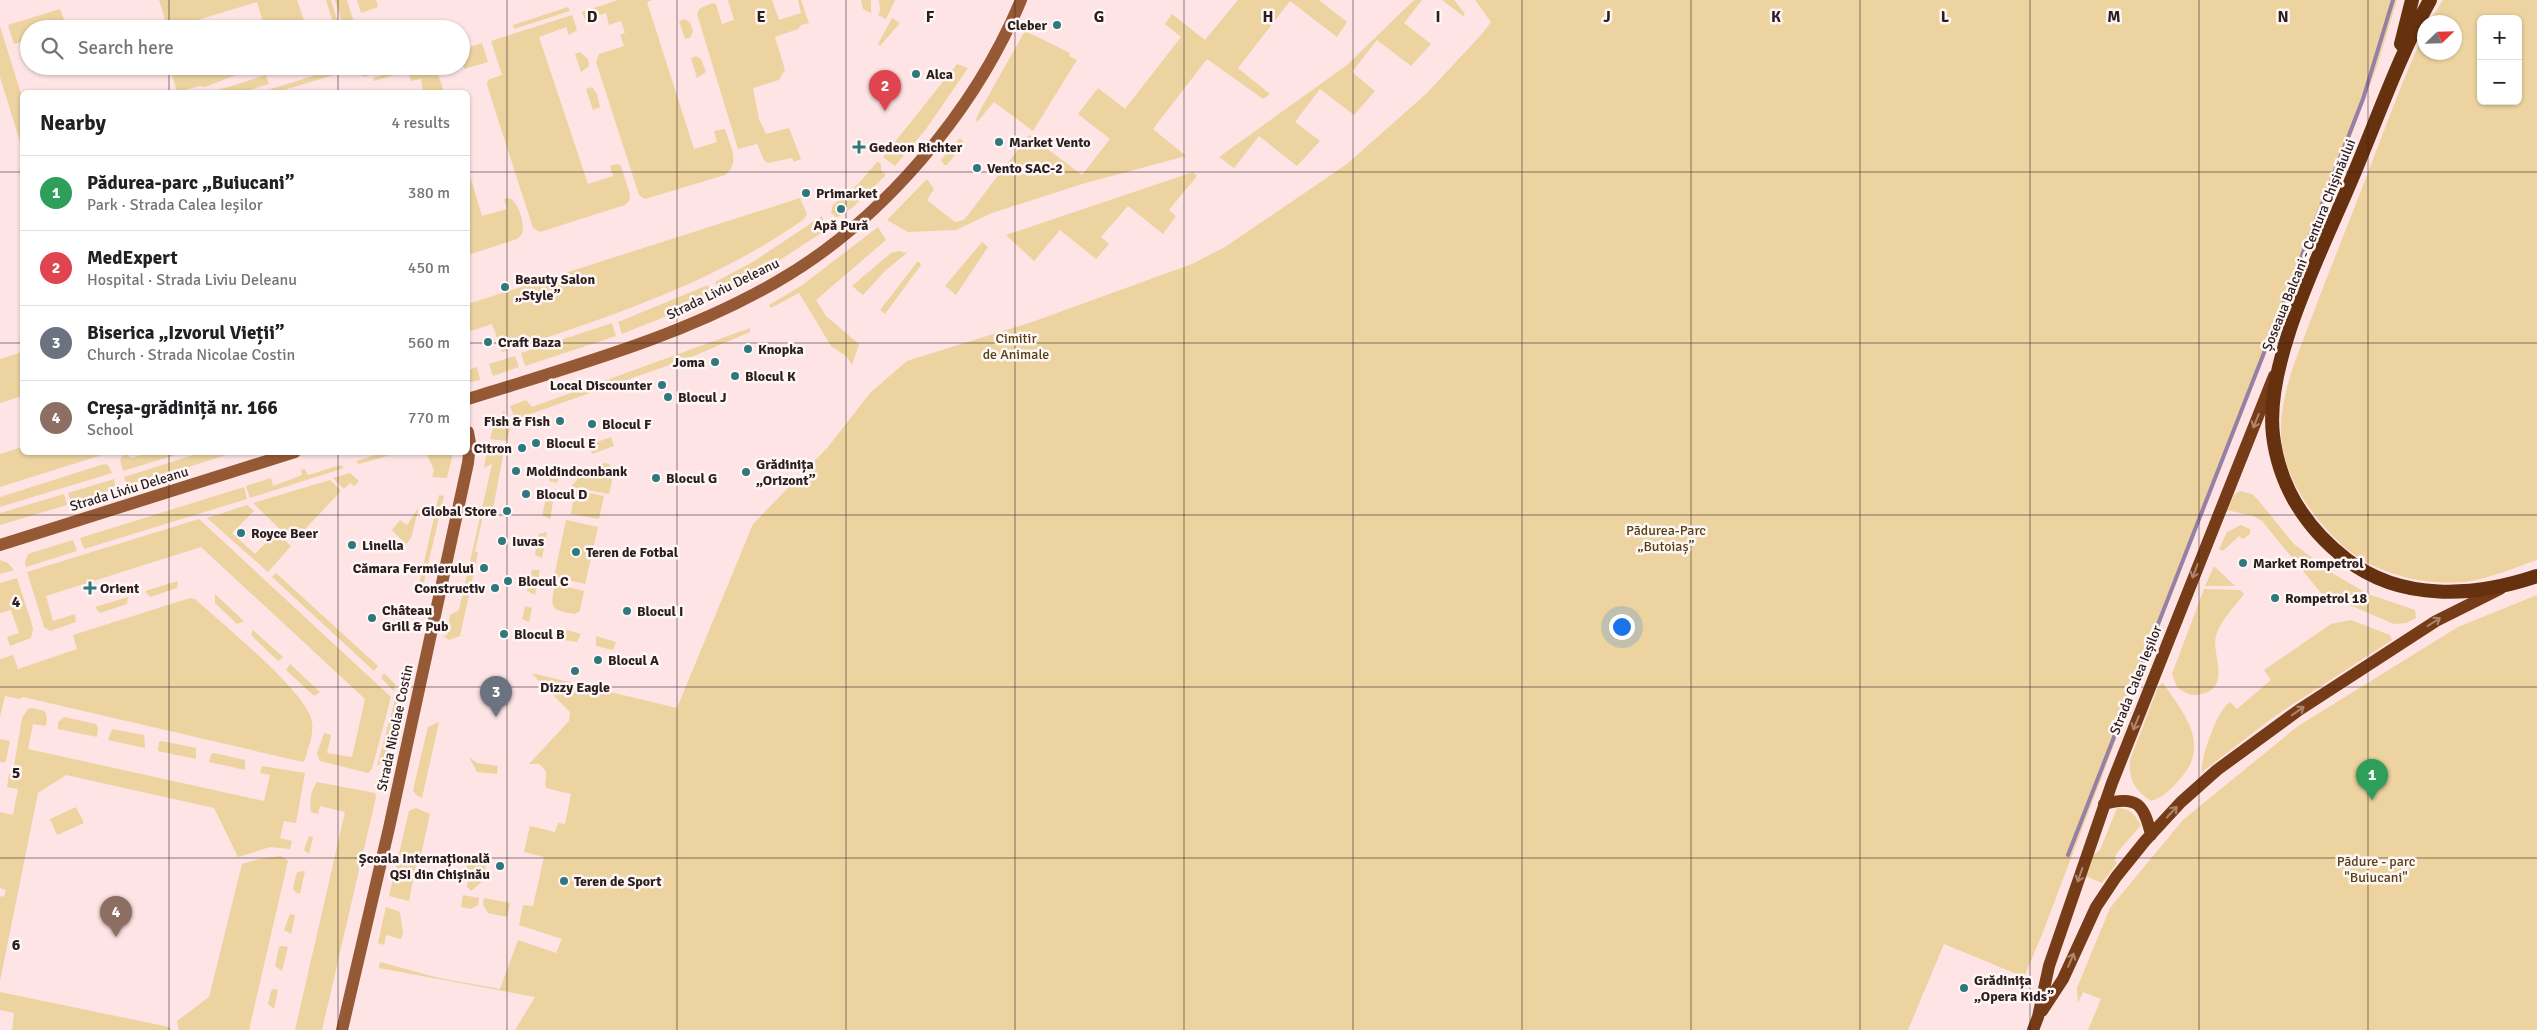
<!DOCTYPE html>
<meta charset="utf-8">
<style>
:root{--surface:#fff;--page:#f2f2f2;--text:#202124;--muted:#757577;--line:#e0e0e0;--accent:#2f787e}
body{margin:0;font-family:Signika,sans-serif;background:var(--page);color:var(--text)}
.controls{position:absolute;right:15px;top:15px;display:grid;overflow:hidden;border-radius:8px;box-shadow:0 1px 4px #0004}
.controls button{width:45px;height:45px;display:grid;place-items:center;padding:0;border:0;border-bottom:1px solid var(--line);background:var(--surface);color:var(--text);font:25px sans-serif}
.compass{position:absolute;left:2417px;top:15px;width:45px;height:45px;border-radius:50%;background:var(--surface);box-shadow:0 1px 4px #0004;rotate:67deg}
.you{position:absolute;left:1621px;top:626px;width:18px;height:18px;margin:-12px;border:4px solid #fff;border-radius:50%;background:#1a73e8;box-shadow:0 0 0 8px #1a73e833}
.badge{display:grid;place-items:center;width:32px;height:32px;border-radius:50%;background:var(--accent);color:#fff;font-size:16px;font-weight:700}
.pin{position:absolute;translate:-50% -41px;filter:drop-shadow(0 1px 2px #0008)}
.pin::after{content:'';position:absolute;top:26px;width:18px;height:15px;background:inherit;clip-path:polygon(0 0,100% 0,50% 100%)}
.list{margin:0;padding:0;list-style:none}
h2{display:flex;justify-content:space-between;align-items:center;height:65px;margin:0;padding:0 20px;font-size:21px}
h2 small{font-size:16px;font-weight:400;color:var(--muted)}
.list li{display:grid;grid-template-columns:32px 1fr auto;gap:15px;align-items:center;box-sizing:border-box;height:75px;padding:0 20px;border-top:1px solid var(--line)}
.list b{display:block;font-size:19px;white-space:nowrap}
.list p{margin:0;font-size:16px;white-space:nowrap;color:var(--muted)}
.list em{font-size:16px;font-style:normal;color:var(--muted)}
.icon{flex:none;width:28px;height:28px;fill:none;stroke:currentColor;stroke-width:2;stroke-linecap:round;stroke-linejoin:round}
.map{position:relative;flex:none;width:2537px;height:1030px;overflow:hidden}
.search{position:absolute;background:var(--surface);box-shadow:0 1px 4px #0004;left:20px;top:20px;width:450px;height:55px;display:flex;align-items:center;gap:12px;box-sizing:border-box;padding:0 18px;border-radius:28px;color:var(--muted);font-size:19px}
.panel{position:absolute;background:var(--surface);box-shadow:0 1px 4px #0004;left:20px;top:90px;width:450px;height:365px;border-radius:8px}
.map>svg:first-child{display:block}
</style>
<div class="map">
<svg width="2537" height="1030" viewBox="0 0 2537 1030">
<rect width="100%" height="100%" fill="#fee4e5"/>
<!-- green -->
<path fill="#ecd39f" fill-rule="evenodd" d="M159 0H297L307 29H265L257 2 168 29Z
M326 0H331L340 29H335Z
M335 0H347L356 29H344Z
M357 0H376L378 7 361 13Z
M618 0H652L647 2 694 149 717 142 714 131 725 129C730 145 741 163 725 175L645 199 639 195 596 62 599 54 624 46 620 35 625 33 621 21 609 25 606 13 585 20 582 12Z
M728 0H772L779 20 801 13 798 0H801L809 23 801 25 798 29 775 37 785 70 779 80 753 88 759 119 766 134 789 128 801 159 794 162 792 158 768 163 764 160 757 144 738 149 697 14 699 9 712 3 716 4 722 24 734 20Z
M861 0H871V13L863 9Z
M879 0H895L886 19 878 15 880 11Z
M1238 0H1319L1347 22 1337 37 1290 1 1238 68 1270 94 1263 99 1207 59 1153 129 1186 156 1082 184 992 213 956 230 908 232 887 220 927 179 934 189 927 200 955 222 964 220 1029 135 1082 175 1110 139 1078 114 1098 88 1125 109 1181 37 1165 24 1172 14 1205 40Z
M1414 0H1422L1404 23 1431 44 1411 66 1377 40 1352 72 1375 91 1354 115 1320 89 1295 122 1320 141 1297 166 1259 136 1234 168 1219 157 1347 65Z
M1442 0H1454L1465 14 1463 16Z
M1475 0H2397L2378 63 2339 169 2183 563 2043 932 2024 977 1944 944 1908 1030H515L535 997 379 968 380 962 439 978 500 989 518 940 556 953 562 939 519 925 523 905 533 906 544 857 524 852 530 826 555 832 558 823 565 824 571 794 546 788C543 777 552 774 539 764H529L569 721 570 712 531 673 677 708 753 524 828 447 870 393 907 361 1032 322 1192 264 1225 247 1347 164 1427 93 1481 35 1491 22Z
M2443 0H2537V560C2513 568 2489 579 2464 582 2422 586 2373 573 2342 545 2314 519 2288 483 2282 445 2276 402 2297 357 2311 319 2326 279 2342 240 2357 201 2379 145 2399 88 2424 33V52H2454V22H2429ZM2481 19H2518V101H2481Z
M568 7 570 11 514 29 513 25Z
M60 9 67 28 29 29V40L14 44 8 25Z
M572 15 577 30 569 35 566 27 539 37 588 184 613 176 610 166 617 164 621 166 630 195 629 201 625 205 540 232 533 228 487 85 488 80 502 75 491 41Z
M892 18 900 23 880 46 878 44Z
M685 19 690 23 693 31 690 38 685 39 679 21Z
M376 20 379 29H358L357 26Z
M0 26 22 97V148L0 77Z
M1025 31 1070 53 1069 56 1077 60 1033 131 994 102 977 122 976 119 982 107Z
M482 43 488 62 464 69 461 50Z
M580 52 588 59 589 66 581 72 575 54Z
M696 56 701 59 706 72 697 78 691 58Z
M957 64 968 68 926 129 895 166 883 157Z
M200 66H260L205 87 200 86 177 92 172 75Z
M380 66H397L363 77 362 72Z
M411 66H443L436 68 444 92H423L421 79 411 81 408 71 374 81 373 78Z
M342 67 344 72 277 92H261Z
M266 75 269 84 243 92H212Z
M592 87 597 94 600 107 593 110 586 89Z
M960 138 964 143 947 165H944L941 160Z
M878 161 881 165V170L886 175 852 208 836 218 831 212 833 205 858 184Z
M468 169 482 216 507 209 504 199 509 198C519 202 525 224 522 234L517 239 468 255Z
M1193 172 1197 176 1169 210 1176 216 1163 234 1128 206 1101 237 1109 244 1096 259 1060 230 1034 261 1006 235Z
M800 198 807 214 804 219C714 283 607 318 502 352L492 324 468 332V304Z
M822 216 826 230 752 278 720 294 715 282 751 263Z
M878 227 886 240 816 300 826 316 859 344 852 365 846 356 831 346 799 293 771 308 769 305 801 286Z
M982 242 988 247 956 295 945 286Z
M899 251 907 253 885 271 863 295 852 286 891 253Z
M918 261 921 265 885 314 880 310Z
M708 285 714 297 622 334 618 322Z
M612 323 616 336 525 366 521 353Z
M750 328V332L689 358 522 417 516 421 510 406 526 400 532 407Z
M22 352V396L0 403V359Z
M515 356 519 367 493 376 489 364Z
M477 367 480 380 468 383V370Z
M504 410 510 429 507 441 490 439 494 424Z
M611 437 614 446 592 454 589 445Z
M488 446 504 451 493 508 483 516 475 551 478 553 460 636 449 640 443 636 447 635 450 615 459 610 492 464 484 468Z
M22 447V452L105 454 0 487V454Z
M203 452 233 453 127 486 124 477Z
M149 453V452L182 453 123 471 120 460 123 455H128L131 458Z
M382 453H397L359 464 356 461Z
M426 453H453L447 478 432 477 434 470Z
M605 463 609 464 614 472 609 494 571 487 584 471Z
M104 464 108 465 112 473 0 507V497Z
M341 465 344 468 250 498 246 486 271 478 273 486 302 475 301 470 305 469 308 475Z
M552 469 560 471 557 483 549 481Z
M350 473 359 481 354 486 350 483 344 489 333 478Z
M114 479 115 485 111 490 71 504 68 493Z
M330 480 341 491 293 542 253 503Z
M244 487 247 499 84 549 80 538Z
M575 490 604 496 599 519 571 514Z
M2240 491 2252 494 2258 500 2294 544 2332 573 2368 594 2415 610 2416 618 2406 623 2394 624 2321 593 2262 521 2253 516 2227 510 2234 495Z
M64 494 67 505 0 525V513Z
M439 495 444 496 422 590 418 589Z
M554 496 550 519 542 515 546 499Z
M247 505 254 511 232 533 255 554 276 532 291 546 268 572 207 518Z
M419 507 411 538 406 544 392 530 400 520 407 525Z
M199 519 391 697 372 769 368 773 320 761 317 753 324 733 331 735 327 753 352 757 365 699 201 547 46 596 53 621 75 614 76 622 50 631 44 627 27 572Z
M566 520 598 527 585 584 554 577Z
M2241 525 2250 529V534L2243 539 2239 536 2223 551 2219 549 2227 532Z
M547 532 542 558 535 555 539 534Z
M73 540 77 551 26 567 25 563 28 554Z
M0 560 8 563 14 570 0 574Z
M2214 566 2235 586H2205Z
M532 570H540L535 595 527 591Z
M276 573 378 666 374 671 272 577Z
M17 578 30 618 33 629 31 638 10 646 7 637 19 633 11 610 0 613V583Z
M178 581 177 588 150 597 145 591Z
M555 584 584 591 580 611 575 614C550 610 550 608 555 584Z
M2204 589 2240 590 2244 594C2235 606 2220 621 2216 636 2211 654 2232 686 2202 694 2192 697 2185 693 2177 687L2172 674Z
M215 594 244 621 237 624 215 603Z
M2537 595V1030H2088L2101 999 2083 992 2078 1003 2077 988 2110 908 2183 820 2298 726 2458 627Z
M128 597 127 604 100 613 95 607Z
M190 598 195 599C219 621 309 694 312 722 314 734 308 748 305 759L303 762 23 697 19 699 5 696 0 717V659L13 655 18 669 77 649 73 635Z
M525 606 532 608 529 622 522 619Z
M2351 620 2390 635 2392 640 2275 716 2202 772C2200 759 2218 708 2230 702L2237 709 2271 680 2264 670 2331 624Z
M556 627 581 634 577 642 557 639Z
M253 630 283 657 278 661 251 635Z
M596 636 616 642 613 650 596 646Z
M290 664 320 692 314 696 286 670Z
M384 673 395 684 394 691 381 678Z
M2163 683C2184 714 2212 745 2179 780 2172 788 2163 798 2151 801 2135 791 2128 779 2130 760L2158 687Z
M395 700 398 702 384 761 377 766Z
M32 708 45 711 47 719 46 726 33 724 28 749 264 801 270 775 260 773 262 766 305 773 296 823 284 821 280 838 292 841 290 849 270 847 238 857 214 808 66 775 38 793 0 981V896L4 897 6 890 0 888V812L13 815 18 789 7 787 9 774 13 772 22 718 28 709Z
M64 717 96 724 98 728 97 737 58 729V722Z
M439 722 422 798 416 795 413 790 428 727Z
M112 729 144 735 145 748 108 740Z
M0 739 10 741 6 761 4 763 0 762Z
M162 741 196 748V759L158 751 159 742Z
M214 753 245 760V770L209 762 211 754Z
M469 757 477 763 498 766 497 774 477 772Z
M317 782 375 793 376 797 322 1030H295L345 812 320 806 318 814 311 812C309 802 311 790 317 782Z
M76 807 84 823 57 835 50 819Z
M416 808 430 814 419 864 416 865 409 901 389 896 409 811Z
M2117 808C2130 808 2135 815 2141 825L2116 854 2115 861 2117 863 2102 883 2085 876 2090 858 2100 850Z
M309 836 313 837 309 854 304 850Z
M475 854 487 855 484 880 471 891 467 887 469 875 465 874 470 855Z
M281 856 288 861 249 1030H179L177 1021 209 997 242 864 259 859Z
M305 871 300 894 295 892 293 888 297 872Z
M463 895 479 898 478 905 471 909 461 907Z
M484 898 510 903 507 917 488 913 483 905Z
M386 907 400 912 403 933 401 939 386 935 384 945 378 943Z
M290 914 295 915 291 934 284 930Z
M282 946 288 947 282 971 275 966 279 947Z
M274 989 278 990 274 1009 268 1004 271 991Z
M0 992 169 1027 171 1030H12L14 1013 0 1010Z"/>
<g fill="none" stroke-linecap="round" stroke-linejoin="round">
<!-- stream -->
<path stroke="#9680a5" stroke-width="4" d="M2068 855 2363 99 2393 0"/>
<!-- secondary -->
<path stroke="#965936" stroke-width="12" d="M468 399C573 366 682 337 778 281 882 221 975 111 1021 0
M0 545 295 452
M342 1030 389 828 468 463 470 443 468 432"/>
<!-- primary -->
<path stroke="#763c17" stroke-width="12" d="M2104 804C2137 795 2144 804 2151 835
M2042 1011 2063 979 2096 907 2116 877 2145 841 2181 802 2217 770 2299 710 2436 621 2500 589
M2033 1030 2038 1017 2049 966 2112 783 2274 376"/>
<!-- trunk -->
<path stroke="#66310e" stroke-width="14" d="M2430 0C2399 56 2378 117 2353 176 2324 246 2264 361 2273 435 2279 486 2306 528 2346 559 2401 602 2475 597 2537 576
M2401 44 2412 0"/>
</g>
<!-- one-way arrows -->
<defs><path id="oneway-shaft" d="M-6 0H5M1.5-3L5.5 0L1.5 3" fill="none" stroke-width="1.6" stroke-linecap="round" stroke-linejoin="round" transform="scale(1.25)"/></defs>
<g stroke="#ad8670">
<use href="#oneway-shaft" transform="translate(2256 421) rotate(112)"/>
<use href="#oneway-shaft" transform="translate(2195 571) rotate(111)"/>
<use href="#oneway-shaft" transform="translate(2434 622) rotate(-32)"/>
<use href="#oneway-shaft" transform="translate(2298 711) rotate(-35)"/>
<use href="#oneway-shaft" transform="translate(2136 723) rotate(112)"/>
<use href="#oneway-shaft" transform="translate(2172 812) rotate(-47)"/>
<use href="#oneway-shaft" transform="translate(2080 875) rotate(109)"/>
<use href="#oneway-shaft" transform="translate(2071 960) rotate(-67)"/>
</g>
<!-- grid -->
<path fill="none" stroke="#2c1e1e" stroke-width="1" stroke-opacity="0.55" d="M169 0V29M338 0V29M507 0V1030M677 0V1030M846 0V1030M1015 0V1030M1184 0V1030M1353 0V1030M1522 0V1030M1691 0V1030M1860 0V1030M2030 0V1030M2199 0V1030M2368 0V1030M169 66V92M338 66V92M0 172H22M468 172H2537M0 343H22M468 343H2537M169 452V1030M338 452V1030M0 515H2537M0 687H2537M0 858H2537"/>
<!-- markers -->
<g fill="#2f787e" stroke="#fff6f6" stroke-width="2">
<circle cx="1057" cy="25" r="5"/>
<circle cx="916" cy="74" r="5"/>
<circle cx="999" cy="142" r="5"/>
<path d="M856.5 139.5h5v5h5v5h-5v5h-5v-5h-5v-5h5z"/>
<circle cx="977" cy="168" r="5"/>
<circle cx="806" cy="193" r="5"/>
<circle cx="841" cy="209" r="5"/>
<circle cx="505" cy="287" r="5"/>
<circle cx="488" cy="342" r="5"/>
<circle cx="748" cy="349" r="5"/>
<circle cx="715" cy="362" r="5"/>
<circle cx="735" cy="376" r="5"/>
<circle cx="662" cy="385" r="5"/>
<circle cx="668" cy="397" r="5"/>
<circle cx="560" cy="421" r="5"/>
<circle cx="592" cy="424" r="5"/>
<circle cx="536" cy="443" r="5"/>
<circle cx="522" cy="448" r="5"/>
<circle cx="516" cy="471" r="5"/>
<circle cx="746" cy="472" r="5"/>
<circle cx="656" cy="478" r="5"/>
<circle cx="526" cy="494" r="5"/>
<circle cx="507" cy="511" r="5"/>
<circle cx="241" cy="533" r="5"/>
<circle cx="502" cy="541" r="5"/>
<circle cx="352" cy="545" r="5"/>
<circle cx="576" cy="552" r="5"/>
<circle cx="2243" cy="563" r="5"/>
<circle cx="484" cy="568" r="5"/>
<circle cx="508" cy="581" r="5"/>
<path d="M87.5 580.5h5v5h5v5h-5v5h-5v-5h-5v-5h5z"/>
<circle cx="495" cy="588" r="5"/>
<circle cx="2275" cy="598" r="5"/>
<circle cx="627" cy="611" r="5"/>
<circle cx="372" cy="618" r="5"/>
<circle cx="504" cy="634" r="5"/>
<circle cx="598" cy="660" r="5"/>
<circle cx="575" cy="671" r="5"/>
<circle cx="500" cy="866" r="5"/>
<circle cx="564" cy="881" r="5"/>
<circle cx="1964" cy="988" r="5"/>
</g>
<g text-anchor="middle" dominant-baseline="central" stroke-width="5" stroke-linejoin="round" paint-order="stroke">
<!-- poi labels -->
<g font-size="14" font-weight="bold" fill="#2c1e1e" stroke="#fff6f6" text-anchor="start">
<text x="1047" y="25" text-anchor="end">Cleber</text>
<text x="926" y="74">Alca</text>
<text x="1009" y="142">Market Vento</text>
<text x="869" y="147">Gedeon Richter</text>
<text x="987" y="168">Vento SAC-2</text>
<text x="816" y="193">Primarket</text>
<text x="841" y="225" text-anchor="middle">Apă Pură</text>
<text x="515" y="279">Beauty Salon<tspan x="515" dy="16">„Style”</tspan></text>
<text x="498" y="342">Craft Baza</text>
<text x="758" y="349">Knopka</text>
<text x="705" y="362" text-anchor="end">Joma</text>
<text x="745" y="376">Blocul K</text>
<text x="652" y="385" text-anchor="end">Local Discounter</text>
<text x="678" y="397">Blocul J</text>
<text x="550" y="421" text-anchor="end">Fish &amp; Fish</text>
<text x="602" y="424">Blocul F</text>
<text x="546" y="443">Blocul E</text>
<text x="512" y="448" text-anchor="end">Citron</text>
<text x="756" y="464">Grădinița<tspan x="756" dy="16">„Orizont”</tspan></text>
<text x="526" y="471">Moldindconbank</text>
<text x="666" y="478">Blocul G</text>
<text x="536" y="494">Blocul D</text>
<text x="497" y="511" text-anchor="end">Global Store</text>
<text x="251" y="533">Royce Beer</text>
<text x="512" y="541">Iuvas</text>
<text x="362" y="545">Linella</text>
<text x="586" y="552">Teren de Fotbal</text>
<text x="2253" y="563">Market Rompetrol</text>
<text x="474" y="568" text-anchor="end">Cămara Fermierului</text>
<text x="518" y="581">Blocul C</text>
<text x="100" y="588">Orient</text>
<text x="485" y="588" text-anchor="end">Constructiv</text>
<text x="2285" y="598">Rompetrol 18</text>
<text x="382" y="610">Château<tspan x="382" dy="16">Grill &amp; Pub</tspan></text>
<text x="637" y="611">Blocul I</text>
<text x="514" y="634">Blocul B</text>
<text x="608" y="660">Blocul A</text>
<text x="575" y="687" text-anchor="middle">Dizzy Eagle</text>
<text x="490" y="858" text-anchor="end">Școala Internațională<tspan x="490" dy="16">QSI din Chișinău</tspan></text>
<text x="574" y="881">Teren de Sport</text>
<text x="1974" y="980">Grădinița<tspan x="1974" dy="16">„Opera Kids”</tspan></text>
</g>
<!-- street labels -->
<g font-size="14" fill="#2c1e1e" stroke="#fff6f6">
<text transform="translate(2309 245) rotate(-68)">Șoseaua Balcani - Centura Chișinăului</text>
<text transform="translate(723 289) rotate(-26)">Strada Liviu Deleanu</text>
<text transform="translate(129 489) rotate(-17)">Strada Liviu Deleanu</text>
<text transform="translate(2136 680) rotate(-68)">Strada Calea Ieșilor</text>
<text transform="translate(395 728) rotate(-78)">Strada Nicolae Costin</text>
</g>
<!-- park labels -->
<g font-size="14" fill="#554216" stroke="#fff6f6">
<text x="1016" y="338">Cimitir<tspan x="1016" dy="16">de Animale</tspan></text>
<text x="1666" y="530">Pădurea-Parc<tspan x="1666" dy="16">„Butoiaș”</tspan></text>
<text x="2376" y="861">Pădure - parc<tspan x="2376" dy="16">"Buiucani"</tspan></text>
</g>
</g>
<g font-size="16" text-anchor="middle" font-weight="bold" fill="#2c1e1e" stroke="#fff6f6" stroke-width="5" stroke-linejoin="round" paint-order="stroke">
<text x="592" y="22">D</text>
<text x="761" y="22">E</text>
<text x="930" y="22">F</text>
<text x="1099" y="22">G</text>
<text x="1268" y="22">H</text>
<text x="1438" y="22">I</text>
<text x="1607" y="22">J</text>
<text x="1776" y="22">K</text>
<text x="1945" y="22">L</text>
<text x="2114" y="22">M</text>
<text x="2283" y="22">N</text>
<text x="16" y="607">4</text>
<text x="16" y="778">5</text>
<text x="16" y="950">6</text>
</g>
</svg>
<div class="controls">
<button>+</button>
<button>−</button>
</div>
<svg class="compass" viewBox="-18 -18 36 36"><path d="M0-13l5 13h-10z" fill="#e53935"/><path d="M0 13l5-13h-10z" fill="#757577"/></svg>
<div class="you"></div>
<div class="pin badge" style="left:2372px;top:800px;background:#2e9e5b">1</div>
<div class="pin badge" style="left:885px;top:111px;background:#e0444e">2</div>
<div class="pin badge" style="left:496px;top:717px;background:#6b7280">3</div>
<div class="pin badge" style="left:116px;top:937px;background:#8d6e63">4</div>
<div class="search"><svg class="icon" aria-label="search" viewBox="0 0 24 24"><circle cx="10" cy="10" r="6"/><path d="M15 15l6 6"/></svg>Search here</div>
<section class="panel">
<h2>Nearby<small>4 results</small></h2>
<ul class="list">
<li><span class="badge" style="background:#2e9e5b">1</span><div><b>Pădurea-parc „Buiucani”</b><p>Park · Strada Calea Ieșilor</p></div><em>380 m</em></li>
<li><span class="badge" style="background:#e0444e">2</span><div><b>MedExpert</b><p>Hospital · Strada Liviu Deleanu</p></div><em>450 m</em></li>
<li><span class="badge" style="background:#6b7280">3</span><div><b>Biserica „Izvorul Vieții”</b><p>Church · Strada Nicolae Costin</p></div><em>560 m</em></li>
<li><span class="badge" style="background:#8d6e63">4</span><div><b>Creșa-grădiniță nr. 166</b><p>School</p></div><em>770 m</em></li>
</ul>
</section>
</div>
